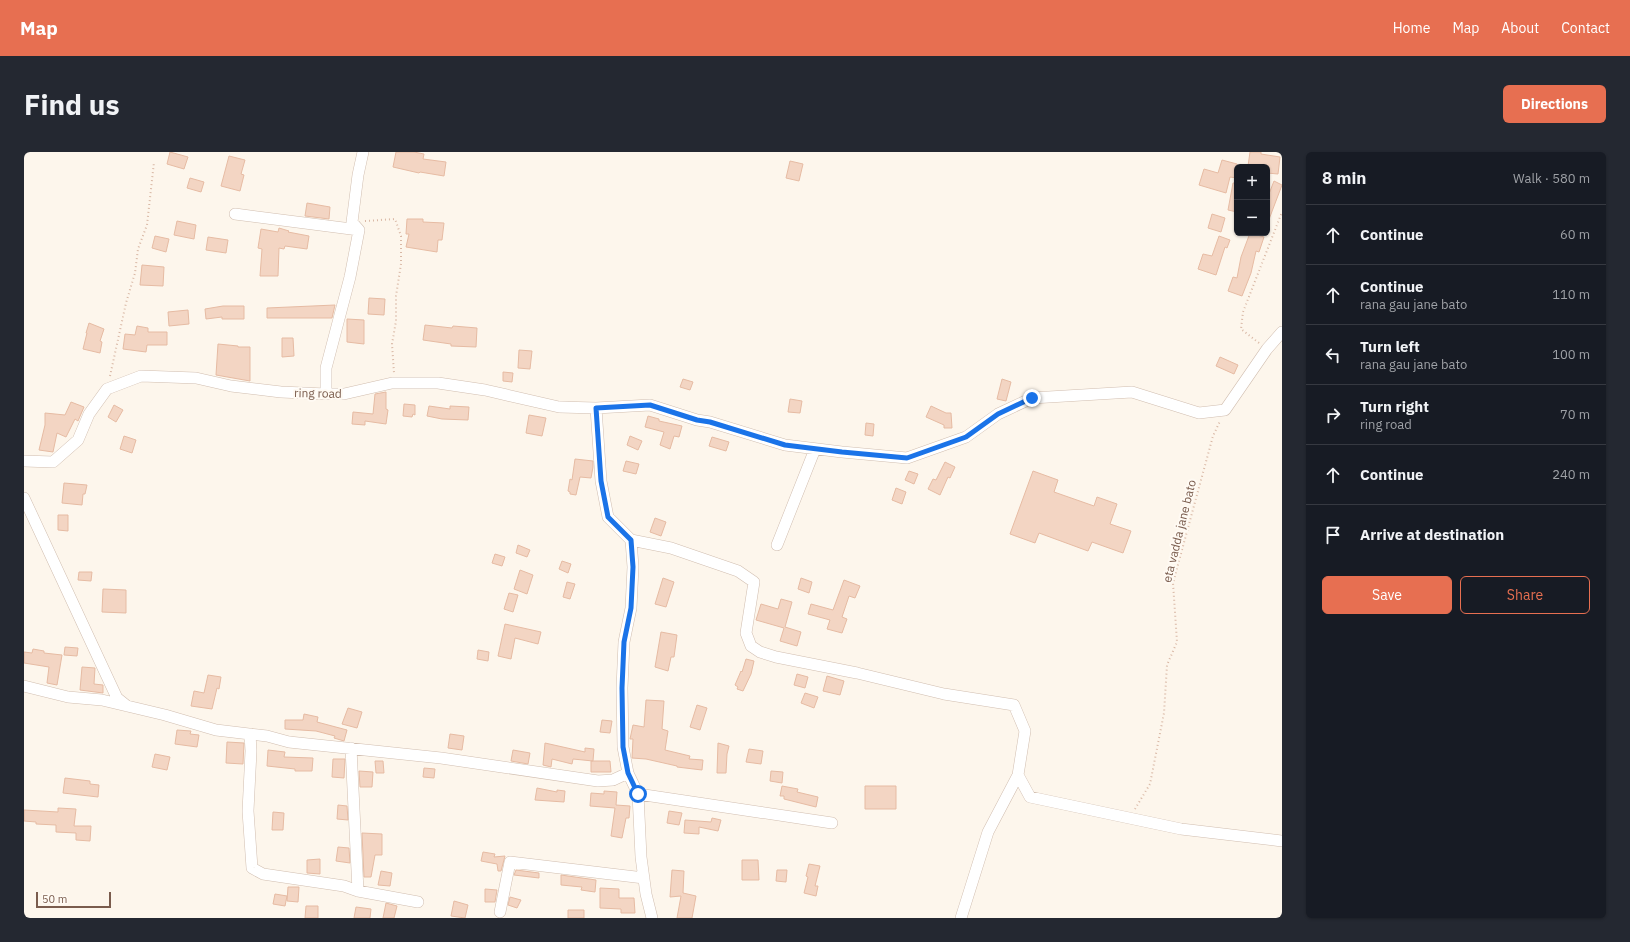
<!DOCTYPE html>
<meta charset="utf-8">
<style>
:root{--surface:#171b24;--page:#242831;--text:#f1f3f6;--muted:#9ea1a6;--line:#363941;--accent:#e76f51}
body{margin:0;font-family:"IBM Plex Sans",sans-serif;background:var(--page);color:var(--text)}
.controls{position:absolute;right:12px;top:12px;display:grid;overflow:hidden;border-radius:6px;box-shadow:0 1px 3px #0004}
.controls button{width:36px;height:36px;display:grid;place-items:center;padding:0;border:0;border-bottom:1px solid var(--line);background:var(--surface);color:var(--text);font:20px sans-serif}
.scale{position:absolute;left:12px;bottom:10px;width:75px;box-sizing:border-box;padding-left:4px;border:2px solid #7a5c4d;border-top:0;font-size:11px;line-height:14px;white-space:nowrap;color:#7a5c4d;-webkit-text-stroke:3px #fffaf3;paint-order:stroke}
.stop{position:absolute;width:12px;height:12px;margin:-9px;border:3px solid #1a73e8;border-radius:50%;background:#fff}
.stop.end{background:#1a73e8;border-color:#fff;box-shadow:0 1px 4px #0008}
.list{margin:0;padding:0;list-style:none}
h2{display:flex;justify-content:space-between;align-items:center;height:52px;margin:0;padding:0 16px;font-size:17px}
h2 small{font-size:13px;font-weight:400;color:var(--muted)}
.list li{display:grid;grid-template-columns:26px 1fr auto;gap:12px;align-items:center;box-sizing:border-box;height:60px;padding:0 16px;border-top:1px solid var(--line)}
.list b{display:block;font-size:15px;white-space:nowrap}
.list p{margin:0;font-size:13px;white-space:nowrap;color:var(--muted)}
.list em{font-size:13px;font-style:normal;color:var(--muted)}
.actions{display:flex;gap:8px;padding:12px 16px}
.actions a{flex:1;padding:9px 0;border:1px solid var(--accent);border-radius:6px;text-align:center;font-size:14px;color:var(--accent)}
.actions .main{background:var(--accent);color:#fff}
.icon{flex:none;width:22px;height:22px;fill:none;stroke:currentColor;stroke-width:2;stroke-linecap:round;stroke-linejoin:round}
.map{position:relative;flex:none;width:1258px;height:766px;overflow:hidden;border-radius:6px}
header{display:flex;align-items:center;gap:24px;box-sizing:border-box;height:56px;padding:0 20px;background:var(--accent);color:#fff}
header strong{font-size:19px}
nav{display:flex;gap:22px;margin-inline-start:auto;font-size:14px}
.intro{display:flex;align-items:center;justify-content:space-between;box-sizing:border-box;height:96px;padding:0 24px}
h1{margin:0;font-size:28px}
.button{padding:10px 18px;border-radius:6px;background:var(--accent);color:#fff;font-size:14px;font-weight:700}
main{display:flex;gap:24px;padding:0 24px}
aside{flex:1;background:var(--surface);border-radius:6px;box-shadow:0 1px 3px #0004}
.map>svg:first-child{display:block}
</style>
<header>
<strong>Map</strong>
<nav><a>Home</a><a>Map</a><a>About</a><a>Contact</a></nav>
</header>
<div class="intro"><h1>Find us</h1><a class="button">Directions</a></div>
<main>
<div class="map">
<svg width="1258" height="766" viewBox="0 0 1258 766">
<rect width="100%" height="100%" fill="#fdf6ec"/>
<!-- building -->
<path fill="#f3d5c3" stroke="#e6bba3" d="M146 0 164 5 160 17 143 12Z
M372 0H390L400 2 399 7 422 10 420 24 396 20 395 21 369 15Z
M1226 0H1237V2L1256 5 1254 22 1243 21V15L1224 14Z
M205 4 221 8 217 22 220 23 216 39 197 34Z
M1198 8 1213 12V26L1206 25 1202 41 1175 33 1180 17 1194 21Z
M766 9 779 12 775 29 762 26Z
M166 26 180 30 177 40 163 36Z
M1250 29 1258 33 1244 70 1243 47Z
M1209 31H1213V60L1204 58Z
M283 51 306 55 305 67 281 64Z
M1188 62 1201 66 1197 80 1184 76Z
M383 67H399V70L420 71 418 88H414L413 100 382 95 385 82H382Z
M153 69 172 73 170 87 150 83Z
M255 76 265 79 264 80 285 84 283 97 261 94 260 97 255 96 254 124H236L238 97 234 96 237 77 254 80Z
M1226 81 1240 85 1235 100 1232 99 1227 121 1218 144 1204 139 1209 125 1213 126 1217 105Z
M131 84 145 87 142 100 128 96Z
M1195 84 1206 88 1203 96 1201 95 1192 123 1174 117 1179 102 1188 104Z
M184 85 204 88 202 101 182 98Z
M118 113 140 115 139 134 116 133Z
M345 146 361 147 360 163 344 162Z
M311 153 308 166H243V156Z
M199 154H220V167H198V165L182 167 181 157Z
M164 158 165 172 145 174 144 160Z
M323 167 340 168V192L323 190Z
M65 171 80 177 76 189 78 190 76 201 59 197 63 181H62Z
M401 173 428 176 429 174 453 176 452 195 427 194V192L399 188Z
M113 174 124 176V180H143V193H123L122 200 99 197 101 182 111 183Z
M258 186H269L270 204 258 205Z
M194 192 214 194V195H226V229L192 223Z
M495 198 508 199 506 217 494 216Z
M1196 205 1214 213 1210 222 1192 214Z
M479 220 489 221 488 230 479 229Z
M659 227 669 230 666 238 656 235Z
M978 227 987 230 982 249 973 247Z
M362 240V257L364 258 362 272 341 269V273L328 272 329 260 349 262 351 242Z
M766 247 778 249 776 261 764 260Z
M47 250 60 255 54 269 51 267 42 285 33 281 29 300 15 298 21 273V261L41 263Z
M380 252 391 253V263L389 262 388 265 379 264Z
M90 253 99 258 92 270 84 265Z
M405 254 426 257V254L445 255 444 268 418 267 403 264Z
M907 254 922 261H927L928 276H920V273L902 265Z
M505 263 522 266 518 284 502 281Z
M624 264 635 267V269L658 274 655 285 650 284 646 297 636 293 640 280 621 275Z
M842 271 850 272 849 284 841 283Z
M100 284 112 288 108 301 96 297Z
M606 284 618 289 614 298 603 293Z
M688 285 705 290 702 299 685 294Z
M551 307 569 309V315L567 326 556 325 552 343 546 342V340L544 339 546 327 548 328Z
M602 309 615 312 612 322 599 319Z
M921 310 931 315 926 326 924 325 916 343 904 337 909 327 912 328Z
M885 319 894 322 890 332 881 328Z
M1009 319 1034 328 1030 340 1070 354 1073 345 1093 352 1086 372 1107 379 1099 401 1068 390 1064 399 1015 381 1011 391 986 382Z
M40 331 63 333 61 342H59L58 353 38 351Z
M872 336 882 340 878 352 868 348Z
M34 363H44V379L34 378Z
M631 366 642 370 637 384 626 380Z
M494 393 506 398 503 405 492 401Z
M471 402 481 405 478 414 468 411Z
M538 409 547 412 544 421 535 417Z
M496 418 509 423 503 442 490 437Z
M55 420H68L67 429 54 428Z
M639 426 650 430 642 455 631 452Z
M777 426 788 430 785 441 774 437Z
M820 428 836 434 831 446 825 444 818 465 823 467 818 481 803 477 806 468 784 462 787 452 809 458Z
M543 430 551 432 546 447 539 445Z
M79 437 102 438V461L78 460Z
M485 441 494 443 489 460 480 457Z
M757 447 768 450 761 475 777 480 773 494 756 489 760 476 732 468 737 452 754 457Z
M481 472 517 480 514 492 491 486 487 507 474 504Z
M637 480 653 483 650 505H647L644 519 631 515Z
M41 495 54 496 53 504 40 503Z
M9 497 20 499V501L38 503 33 533 23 531 25 515 0 511V500L8 501Z
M454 498 465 500 464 509 453 507Z
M722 507 730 509 727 522 719 539 713 537 714 535 711 533 717 519 718 520Z
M58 515 71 516 70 532 79 533V541L56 538Z
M773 522 784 525 781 536 770 533Z
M184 523 197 525 195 537 193 536 188 557 167 554 170 539 180 541Z
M803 524 820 529 816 543 799 539Z
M781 541 794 545 790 556 777 551Z
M622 548 640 549 638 577 644 579 641 598 666 604 665 607 679 608 678 618 653 615V614L622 607 608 606 609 587H606L609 573 620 575Z
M673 553 683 556 676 578 666 575Z
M324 556 338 560 333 576 318 572Z
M280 562 294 565 293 570 323 578 320 589 310 586 311 584 292 579 261 577V568H279Z
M578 568 588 569 586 581 576 580Z
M153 578 167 579 166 582 175 583 173 595 151 592Z
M426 582 440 584 438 598 424 596Z
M203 590 220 591 219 612 202 611Z
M521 591 561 600V596L570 597 569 609 549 607 548 612 528 607 527 615 519 613Z
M694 591 705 594 703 602 702 621H693Z
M725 597 739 599 737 612 722 610Z
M244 598 261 600 260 605 289 606 288 619H271V617L243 614Z
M489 598 506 601 504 612 487 609Z
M131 602 146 605 143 618 128 615Z
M309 607H321L320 626 308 625Z
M351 609H359L360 621H352Z
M567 609H586L587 620H567Z
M400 616 411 617 410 626 399 625Z
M335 619 349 620 348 635H336Z
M747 619 759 620 758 631 746 629Z
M41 626 66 629V632L75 633 74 645 39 641Z
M758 634 774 637 773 640 794 645 792 655 760 647V644H756Z
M841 634H872V657H841Z
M513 636 533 640V638L541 639 540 650 511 648Z
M580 639 593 640 592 653 606 654 605 666H602L598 686 587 684 591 656 566 654 567 641 580 642Z
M314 653 323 654 324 668 313 667Z
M34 656 52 657 50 674H67L66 689 52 688V681L32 680V673L12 672V670L0 669V658L34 660Z
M645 659 658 661 655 673 643 671Z
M249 660 260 661 259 678H248Z
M688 666 697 668 694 679 675 675V682L660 681 661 668 687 670Z
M338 681 358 682V703H351L347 725H340Z
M314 695 325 696 326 711 312 709Z
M459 700 471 702 470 705 481 704 477 719H474L473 712 457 709Z
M296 707V722L283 721V708Z
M718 708H734L735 728H718Z
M785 712 796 714 791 734H794L792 744 780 741 784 725 782 724Z
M492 718 515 721V726L490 723Z
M648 718 660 719 659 741 672 744 668 766H653L657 744 646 745Z
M753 718H763L762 730 752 729Z
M357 719 368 721 366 734 354 733Z
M537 723 572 728 571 740 557 738 558 735 537 733Z
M264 735H275L274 750 263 749Z
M576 736 595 737V746H610L611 761H597V757L576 756Z
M461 737 473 738 471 750H461Z
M251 742 263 744 261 754 249 752Z
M486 745 497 748 493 756 484 753Z
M430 749 444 753 441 766 427 764Z
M362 751 373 754 370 766H359Z
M282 754H294V766H281Z
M332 755 347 757 346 766H330Z
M544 758H560V766H544Z"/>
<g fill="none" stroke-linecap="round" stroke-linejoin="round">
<!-- minor casing -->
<g stroke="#d1beb0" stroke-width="12">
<path id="minor" d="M211 62 335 78
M302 242V216L326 125 335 78 328 70 334 23 339 0
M572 256 577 329 584 365 607 388 609 415 607 456 600 490 598 536 599 595 604 621 614 642 617 705 622 742 628 766
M0 309 29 310 54 288 65 262 83 237 117 224 172 226 207 234 257 240 302 242H320L368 231H414L461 238 535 255 572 256 626 253 673 268 686 270 761 293 818 300 883 306 942 285 974 262 1008 246 1108 240 1175 261 1201 258 1243 197 1258 180
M0 346 93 546 103 554
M607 388 647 396 714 419 730 430 722 481 727 494 736 500 752 505 833 521 920 542 990 553 1001 579 994 623 1006 645 1157 677 1258 689
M753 393 791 297
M0 534 44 545 78 548 141 563 192 578 243 584 265 590 417 606 574 629 589 628 604 621
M226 582 227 599 224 659 228 716 239 722 320 734 334 739 394 750
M327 596 334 739
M614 642 808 671
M476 760 486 710 620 726
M937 766 964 680 994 623"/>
</g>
<!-- path -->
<path stroke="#d9b8a5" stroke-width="2" stroke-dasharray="1 3" stroke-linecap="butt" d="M341 69 371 67 377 84V112L372 144V169L368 192 370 221
M1235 191 1217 177 1219 160 1258 60
M86 224 102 151 111 121 114 97 123 73 130 10
M1111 657 1126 632 1140 561 1143 513 1153 490 1149 431 1189 284 1196 269"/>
<!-- minor -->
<use href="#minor" stroke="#fff" stroke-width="11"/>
</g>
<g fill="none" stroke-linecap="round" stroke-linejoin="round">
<!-- route -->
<path stroke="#1a73e8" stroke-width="5" d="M614 642 604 621 599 595 598 536 600 490 607 456 609 415 607 388 584 365 577 329 572 256 626 253 673 268 686 270 761 293 818 300 883 306 942 285 974 262 1008 246"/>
</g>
<g text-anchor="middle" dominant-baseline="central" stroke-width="4" stroke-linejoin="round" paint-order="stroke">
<!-- street labels -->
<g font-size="12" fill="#7a5c4d" stroke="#fffaf3">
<text transform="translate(294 241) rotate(1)">ring road</text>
<text transform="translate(1155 379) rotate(-76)">eta vadda jane bato</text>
</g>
</g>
</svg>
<div class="controls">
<button>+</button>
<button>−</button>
</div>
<div class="scale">50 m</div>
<div class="stop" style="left:614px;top:642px"></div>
<div class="stop end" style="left:1008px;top:246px"></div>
</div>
<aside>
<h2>8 min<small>Walk · 580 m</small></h2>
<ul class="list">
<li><svg class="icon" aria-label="ahead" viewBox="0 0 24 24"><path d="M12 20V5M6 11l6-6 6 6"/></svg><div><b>Continue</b></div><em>60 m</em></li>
<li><svg class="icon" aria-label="ahead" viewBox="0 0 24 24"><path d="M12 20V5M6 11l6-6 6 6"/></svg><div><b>Continue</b><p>rana gau jane bato</p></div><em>110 m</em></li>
<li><svg class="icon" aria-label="left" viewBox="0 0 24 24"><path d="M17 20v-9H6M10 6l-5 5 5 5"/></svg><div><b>Turn left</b><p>rana gau jane bato</p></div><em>100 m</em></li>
<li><svg class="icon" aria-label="right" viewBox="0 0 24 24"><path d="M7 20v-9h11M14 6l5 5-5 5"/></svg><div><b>Turn right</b><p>ring road</p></div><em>70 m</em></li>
<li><svg class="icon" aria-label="ahead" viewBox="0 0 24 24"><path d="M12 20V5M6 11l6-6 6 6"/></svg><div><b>Continue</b></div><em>240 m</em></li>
<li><svg class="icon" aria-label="arrive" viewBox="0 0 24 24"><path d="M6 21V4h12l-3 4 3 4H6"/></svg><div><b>Arrive at destination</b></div></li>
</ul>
<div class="actions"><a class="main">Save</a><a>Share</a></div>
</aside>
</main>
